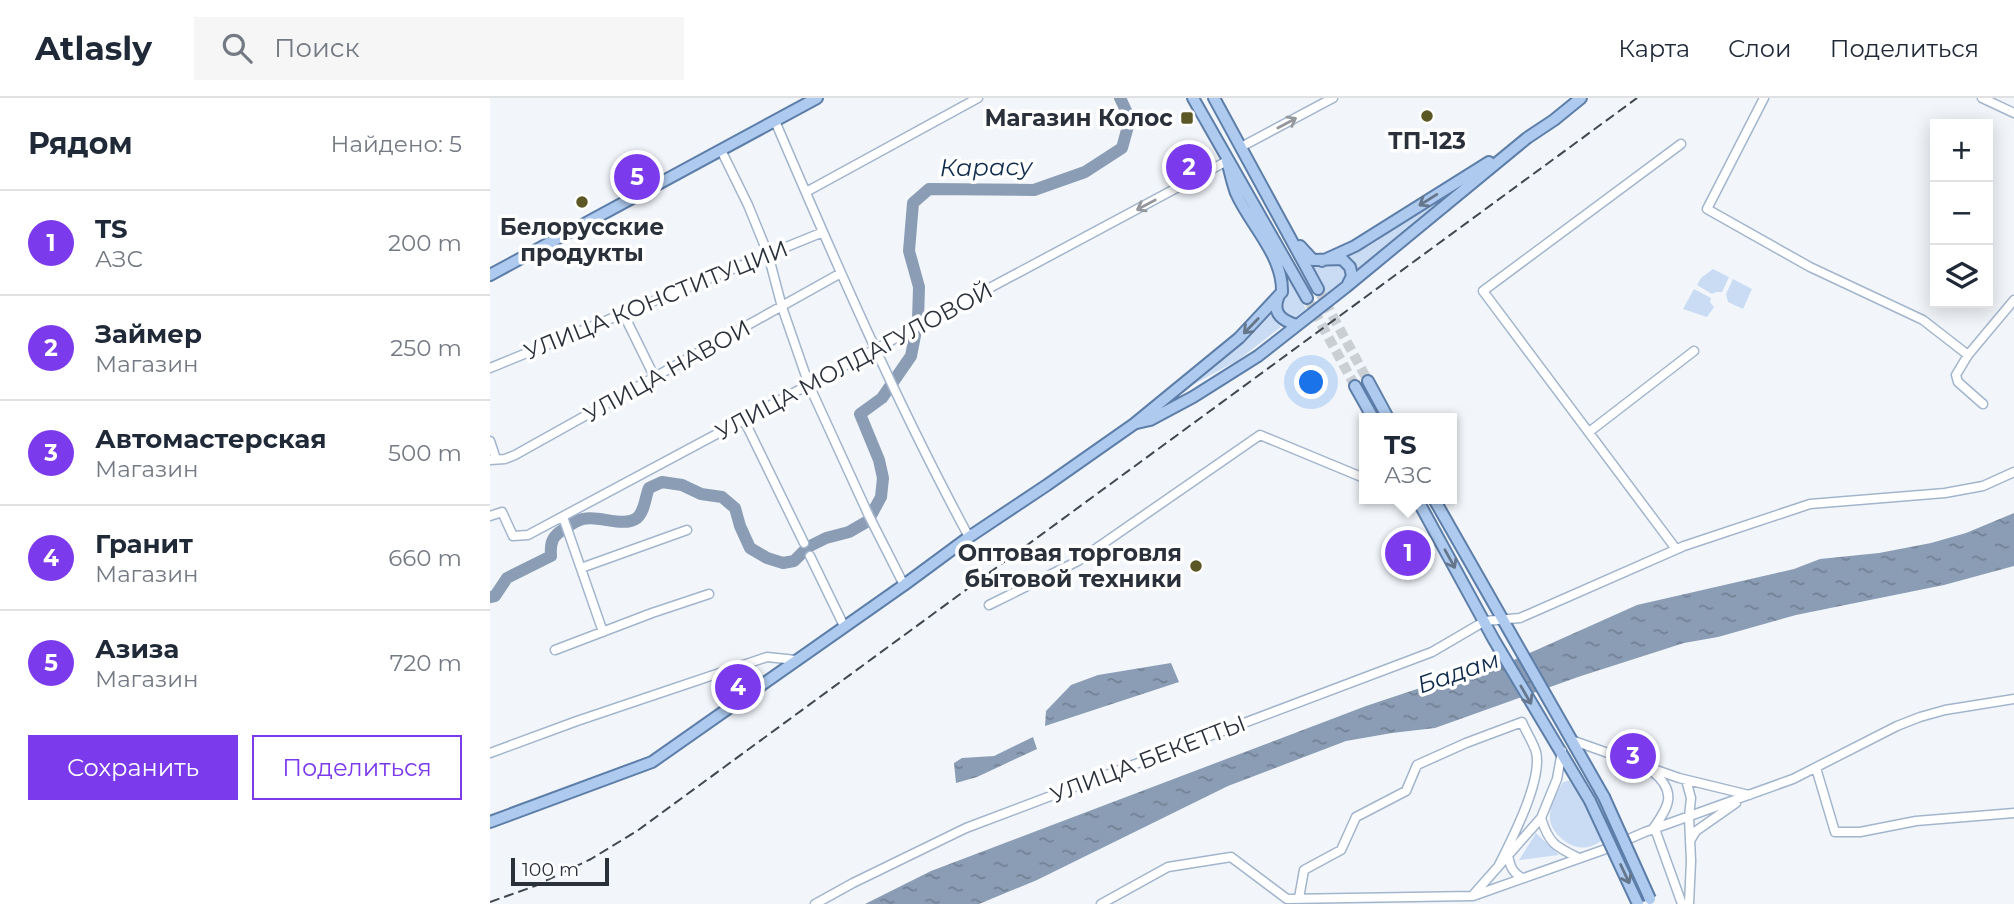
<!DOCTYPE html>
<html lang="ru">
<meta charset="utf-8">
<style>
:root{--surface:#fff;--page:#f6f6f7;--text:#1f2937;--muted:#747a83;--line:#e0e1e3;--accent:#7c3aed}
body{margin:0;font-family:Montserrat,sans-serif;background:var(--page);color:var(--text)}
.controls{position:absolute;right:21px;top:21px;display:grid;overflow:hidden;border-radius:0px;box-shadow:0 4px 18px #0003}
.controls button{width:63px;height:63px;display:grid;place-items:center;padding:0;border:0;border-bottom:2px solid var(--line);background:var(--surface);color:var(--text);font:35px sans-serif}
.scale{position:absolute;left:21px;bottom:18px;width:98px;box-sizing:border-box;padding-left:7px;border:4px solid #2a313a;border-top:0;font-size:19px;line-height:24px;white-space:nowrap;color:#2a313a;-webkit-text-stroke:5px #fff;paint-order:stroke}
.you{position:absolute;left:822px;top:285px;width:24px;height:24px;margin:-18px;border:5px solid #fff;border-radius:50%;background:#1a73e8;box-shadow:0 0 0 10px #1a73e833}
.badge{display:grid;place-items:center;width:46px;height:46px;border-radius:50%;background:var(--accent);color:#fff;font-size:23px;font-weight:700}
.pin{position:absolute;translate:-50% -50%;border:4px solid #fff;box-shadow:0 2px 7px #0006}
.popup{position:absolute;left:869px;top:315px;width:98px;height:91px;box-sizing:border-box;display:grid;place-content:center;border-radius:0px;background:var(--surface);filter:drop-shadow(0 2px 5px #0005);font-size:23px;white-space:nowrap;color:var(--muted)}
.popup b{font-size:26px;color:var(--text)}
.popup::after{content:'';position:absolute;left:50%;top:100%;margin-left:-14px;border:14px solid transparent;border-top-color:var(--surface)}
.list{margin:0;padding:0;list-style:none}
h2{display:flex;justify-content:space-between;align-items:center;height:91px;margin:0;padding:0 28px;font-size:30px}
h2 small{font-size:23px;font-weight:400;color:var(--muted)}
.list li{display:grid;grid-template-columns:46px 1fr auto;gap:21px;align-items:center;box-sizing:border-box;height:105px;padding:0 28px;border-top:2px solid var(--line)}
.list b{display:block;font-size:26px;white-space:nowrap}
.list p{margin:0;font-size:23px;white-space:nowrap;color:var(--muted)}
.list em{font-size:23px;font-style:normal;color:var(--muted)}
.actions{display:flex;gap:14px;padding:21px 28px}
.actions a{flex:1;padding:16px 0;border:2px solid var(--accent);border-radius:0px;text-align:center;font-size:24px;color:var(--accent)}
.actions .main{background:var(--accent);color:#fff}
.icon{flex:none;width:38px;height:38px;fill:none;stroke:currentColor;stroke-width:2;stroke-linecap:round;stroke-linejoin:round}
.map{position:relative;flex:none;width:1524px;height:806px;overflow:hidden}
header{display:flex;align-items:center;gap:42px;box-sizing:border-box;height:98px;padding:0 35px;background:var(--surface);border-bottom:2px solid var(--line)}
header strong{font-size:33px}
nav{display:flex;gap:38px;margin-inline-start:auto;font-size:24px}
.search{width:490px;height:63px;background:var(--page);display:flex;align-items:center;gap:18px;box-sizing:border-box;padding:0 24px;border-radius:0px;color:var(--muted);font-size:26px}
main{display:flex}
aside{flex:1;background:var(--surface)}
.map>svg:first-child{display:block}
</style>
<header>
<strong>Atlasly</strong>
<div class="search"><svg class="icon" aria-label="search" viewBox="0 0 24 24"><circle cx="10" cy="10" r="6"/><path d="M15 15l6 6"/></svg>Поиск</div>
<nav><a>Карта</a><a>Слои</a><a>Поделиться</a></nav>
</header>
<main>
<aside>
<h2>Рядом<small>Найдено: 5</small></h2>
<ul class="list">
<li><span class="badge">1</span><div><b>TS</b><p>АЗС</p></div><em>200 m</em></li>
<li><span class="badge">2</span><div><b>Займер</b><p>Магазин</p></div><em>250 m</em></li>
<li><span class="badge">3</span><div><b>Автомастерская</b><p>Магазин</p></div><em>500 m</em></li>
<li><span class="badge">4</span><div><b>Гранит</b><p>Магазин</p></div><em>660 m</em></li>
<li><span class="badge">5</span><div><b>Азиза</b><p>Магазин</p></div><em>720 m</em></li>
</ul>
<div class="actions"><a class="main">Сохранить</a><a>Поделиться</a></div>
</aside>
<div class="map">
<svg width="1524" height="806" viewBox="0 0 1524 806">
<defs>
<pattern id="water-ripples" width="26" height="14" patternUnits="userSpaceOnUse" patternTransform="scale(1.75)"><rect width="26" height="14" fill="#8b9db5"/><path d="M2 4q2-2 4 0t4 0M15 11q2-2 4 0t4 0" fill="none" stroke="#728194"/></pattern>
</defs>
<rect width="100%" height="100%" fill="#f2f6fb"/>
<!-- grass -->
<path fill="#cadcf3" d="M963 92 868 172 864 163 858 157 879 148Z
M809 156C826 170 829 166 849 166L855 171 856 179 850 186 834 198Z
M1223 171 1239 179 1232 194H1226L1222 196 1207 187 1211 180Z
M796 176 816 211 806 219 800 218 791 211 790 204C799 194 798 188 796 176Z
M1243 181 1262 191 1253 211 1238 204 1236 196Z
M1204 191 1221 200 1220 204 1224 209 1217 219 1193 211Z
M779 214 784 222 791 229 748 262 670 305Z
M1081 682 1087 686 1114 742C1109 744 1104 748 1098 749 1083 753 1062 737 1060 722 1059 708 1066 696 1073 684Z
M1046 735 1069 757 1029 762Z"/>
<!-- water -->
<path fill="url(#water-ripples)" d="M1524 415V468L1454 487 1306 517 1228 539 1194 545 1091 578 945 630 902 635 856 643 738 688 547 782 489 806H375L441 773 876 608 933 589 1008 569 1147 507 1304 471 1330 461 1389 455 1441 445 1476 435Z
M681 565 689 584 555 628 556 613 581 587 608 577Z
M543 639 547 651 487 679 466 685 464 665 472 660 504 658Z"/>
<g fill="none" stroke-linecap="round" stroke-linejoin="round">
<!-- river -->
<path stroke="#8b9db5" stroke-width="12" d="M0 499 5 498 17 480 61 458C60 445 62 438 74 431 80 427 87 422 93 421 110 417 133 430 147 420 155 413 155 399 159 390L172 384 192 387 211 396 232 399 245 410 250 428 260 450 277 460 293 465 304 463 318 449 336 440 359 434 378 423 391 399 393 380 389 362 370 316 392 300 421 258 428 222 429 189 419 153 423 105 439 91 544 92 595 74 632 50 640 21 630 0"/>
<!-- major-tunnel -->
<path stroke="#cacfd4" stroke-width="10" stroke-dasharray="10 5" stroke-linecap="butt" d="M828 191 878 283
M817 200 865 288"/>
<!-- minor casing -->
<g stroke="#a3b5cc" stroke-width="11">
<path id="minor" d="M1274 0 1217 111 1320 169 1433 222 1478 257
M1492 0 1524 15
M285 23C345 163 406 304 479 439
M751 49 843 0
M231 52 258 107 278 156 292 209 319 287 379 418 414 487
M316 94 488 0
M133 215 165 280
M0 270 333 134
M1493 306 1468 284 1466 277 1478 257 1524 202
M254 322 314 445
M1099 334 1204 253
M0 343 6 361
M0 362 15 361 25 357 351 175
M0 418 12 414 23 438 38 437 737 63
M73 419 113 534
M1186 451 993 193 1191 46
M320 458 354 528
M91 470 197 432
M499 507 588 463 770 337 874 380
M65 552 162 515 219 496
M1084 643 1189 680 1259 697
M0 655 87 623 277 559 306 562
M1326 670 1345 734H1370L1426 723 1524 715
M1196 682 1201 700 1199 719 1201 763 1199 806
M1051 720C1059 746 1066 749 1089 760
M1165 731 1192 806
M1162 732C1179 709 1188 694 1162 673
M1200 743 1206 733 1246 705
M1018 757C1020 768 1022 774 1032 780
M984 796 1051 720 1067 681 1072 653
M809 800 814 772 851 752 866 719 916 693 927 667 976 645 1032 624C1036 634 1043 644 1046 654 1053 682 1021 743 1008 769
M325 806 363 785 476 730 942 554 995 523 1030 520 1194 448 1320 406 1455 395 1493 388 1524 374
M611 806 678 769 741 759 797 801 983 798 1113 752 1155 734 1303 681 1407 628 1430 619 1455 612 1524 601"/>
</g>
<!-- major casing -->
<g stroke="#5d7ea9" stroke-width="14">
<path id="major" d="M703 0 817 200
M724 0 828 191
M810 148 823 162 852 161 860 169 862 178 858 186
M832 163 865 148 999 64
M0 177 327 0
M788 200C782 216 793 223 807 227
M878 283 898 320
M865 288 883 320
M647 325 660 322 703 299 768 258 856 189 1037 40 1064 22 1091 0
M927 401 1004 542 1100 703
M944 401 1114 699
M0 724 162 664 414 487 479 439 557 387 644 326 749 240 792 194C793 157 760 127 746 95 742 84 740 73 737 63"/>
</g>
<!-- minor -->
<use href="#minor" stroke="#fff" stroke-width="8"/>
<!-- major -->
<use href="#major" stroke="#aecbef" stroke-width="10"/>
<!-- rail -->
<path stroke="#40474f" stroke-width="2" stroke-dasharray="10 5" stroke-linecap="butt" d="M0 804 45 788 101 761 147 733 1147 0"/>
<!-- major-bridge casing -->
<g stroke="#5d7ea9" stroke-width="14" stroke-linecap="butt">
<path id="major-bridge" d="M1114 699 1160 801
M1100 703 1148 806"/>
</g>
<!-- major-bridge -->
<use href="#major-bridge" stroke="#aecbef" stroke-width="10"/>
</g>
<!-- one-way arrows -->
<defs><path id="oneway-shaft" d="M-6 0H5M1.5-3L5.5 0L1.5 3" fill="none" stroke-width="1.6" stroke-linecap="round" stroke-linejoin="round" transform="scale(1.75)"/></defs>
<g stroke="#94989c">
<use href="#oneway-shaft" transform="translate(797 25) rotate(-28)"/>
<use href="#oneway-shaft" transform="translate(656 107) rotate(152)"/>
</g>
<g stroke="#65768b">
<use href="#oneway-shaft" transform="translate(938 102) rotate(148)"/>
<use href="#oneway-shaft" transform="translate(761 228) rotate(134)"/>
<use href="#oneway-shaft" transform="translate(960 461) rotate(61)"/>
<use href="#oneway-shaft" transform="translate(1036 597) rotate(60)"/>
<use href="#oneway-shaft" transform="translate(1135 776) rotate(65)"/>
</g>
<!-- markers -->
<g fill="#5c5825" stroke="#fff" stroke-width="2.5">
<circle cx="937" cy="18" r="7"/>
<rect x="690" y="13" width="14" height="14" rx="3.5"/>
<circle cx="92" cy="104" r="7"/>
<circle cx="706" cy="468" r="7"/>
</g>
<g text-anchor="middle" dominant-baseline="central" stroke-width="7" stroke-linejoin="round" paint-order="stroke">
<!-- poi labels -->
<g font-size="23" font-weight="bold" fill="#2a313a" stroke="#fff" text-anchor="end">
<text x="683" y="20">Магазин Колос</text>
<text x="937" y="43" text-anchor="middle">ТП-123</text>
<text x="92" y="129" text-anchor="middle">Белорусские<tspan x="92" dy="26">продукты</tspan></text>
<text x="692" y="455">Оптовая торговля<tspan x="692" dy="26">бытовой техники</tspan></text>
</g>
<!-- street labels -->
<g font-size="23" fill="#2a313a" stroke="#fff">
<text transform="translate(166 202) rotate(-22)">УЛИЦА КОНСТИТУЦИИ</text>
<text transform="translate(364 263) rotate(-28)">УЛИЦА МОЛДАГУЛОВОЙ</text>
<text transform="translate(177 273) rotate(-29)">УЛИЦА НАВОИ</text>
<text transform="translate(658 661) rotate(-21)">УЛИЦА БЕКЕТТЫ</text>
</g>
<!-- water labels -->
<g font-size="24" font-style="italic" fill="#102c4d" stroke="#fff">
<text transform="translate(496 69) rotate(-1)">Карасу</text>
<text transform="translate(968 574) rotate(-19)">Бадам</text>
</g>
</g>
</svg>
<div class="controls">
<button>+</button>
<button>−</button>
<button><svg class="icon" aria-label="layers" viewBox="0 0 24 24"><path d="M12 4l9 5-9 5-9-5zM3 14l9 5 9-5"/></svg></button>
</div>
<div class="scale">100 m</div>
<div class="you"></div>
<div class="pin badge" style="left:918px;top:455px">1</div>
<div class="popup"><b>TS</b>АЗС</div>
<div class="pin badge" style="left:699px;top:69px">2</div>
<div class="pin badge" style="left:1143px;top:658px">3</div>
<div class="pin badge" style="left:248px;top:589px">4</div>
<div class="pin badge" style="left:147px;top:79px">5</div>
</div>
</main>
